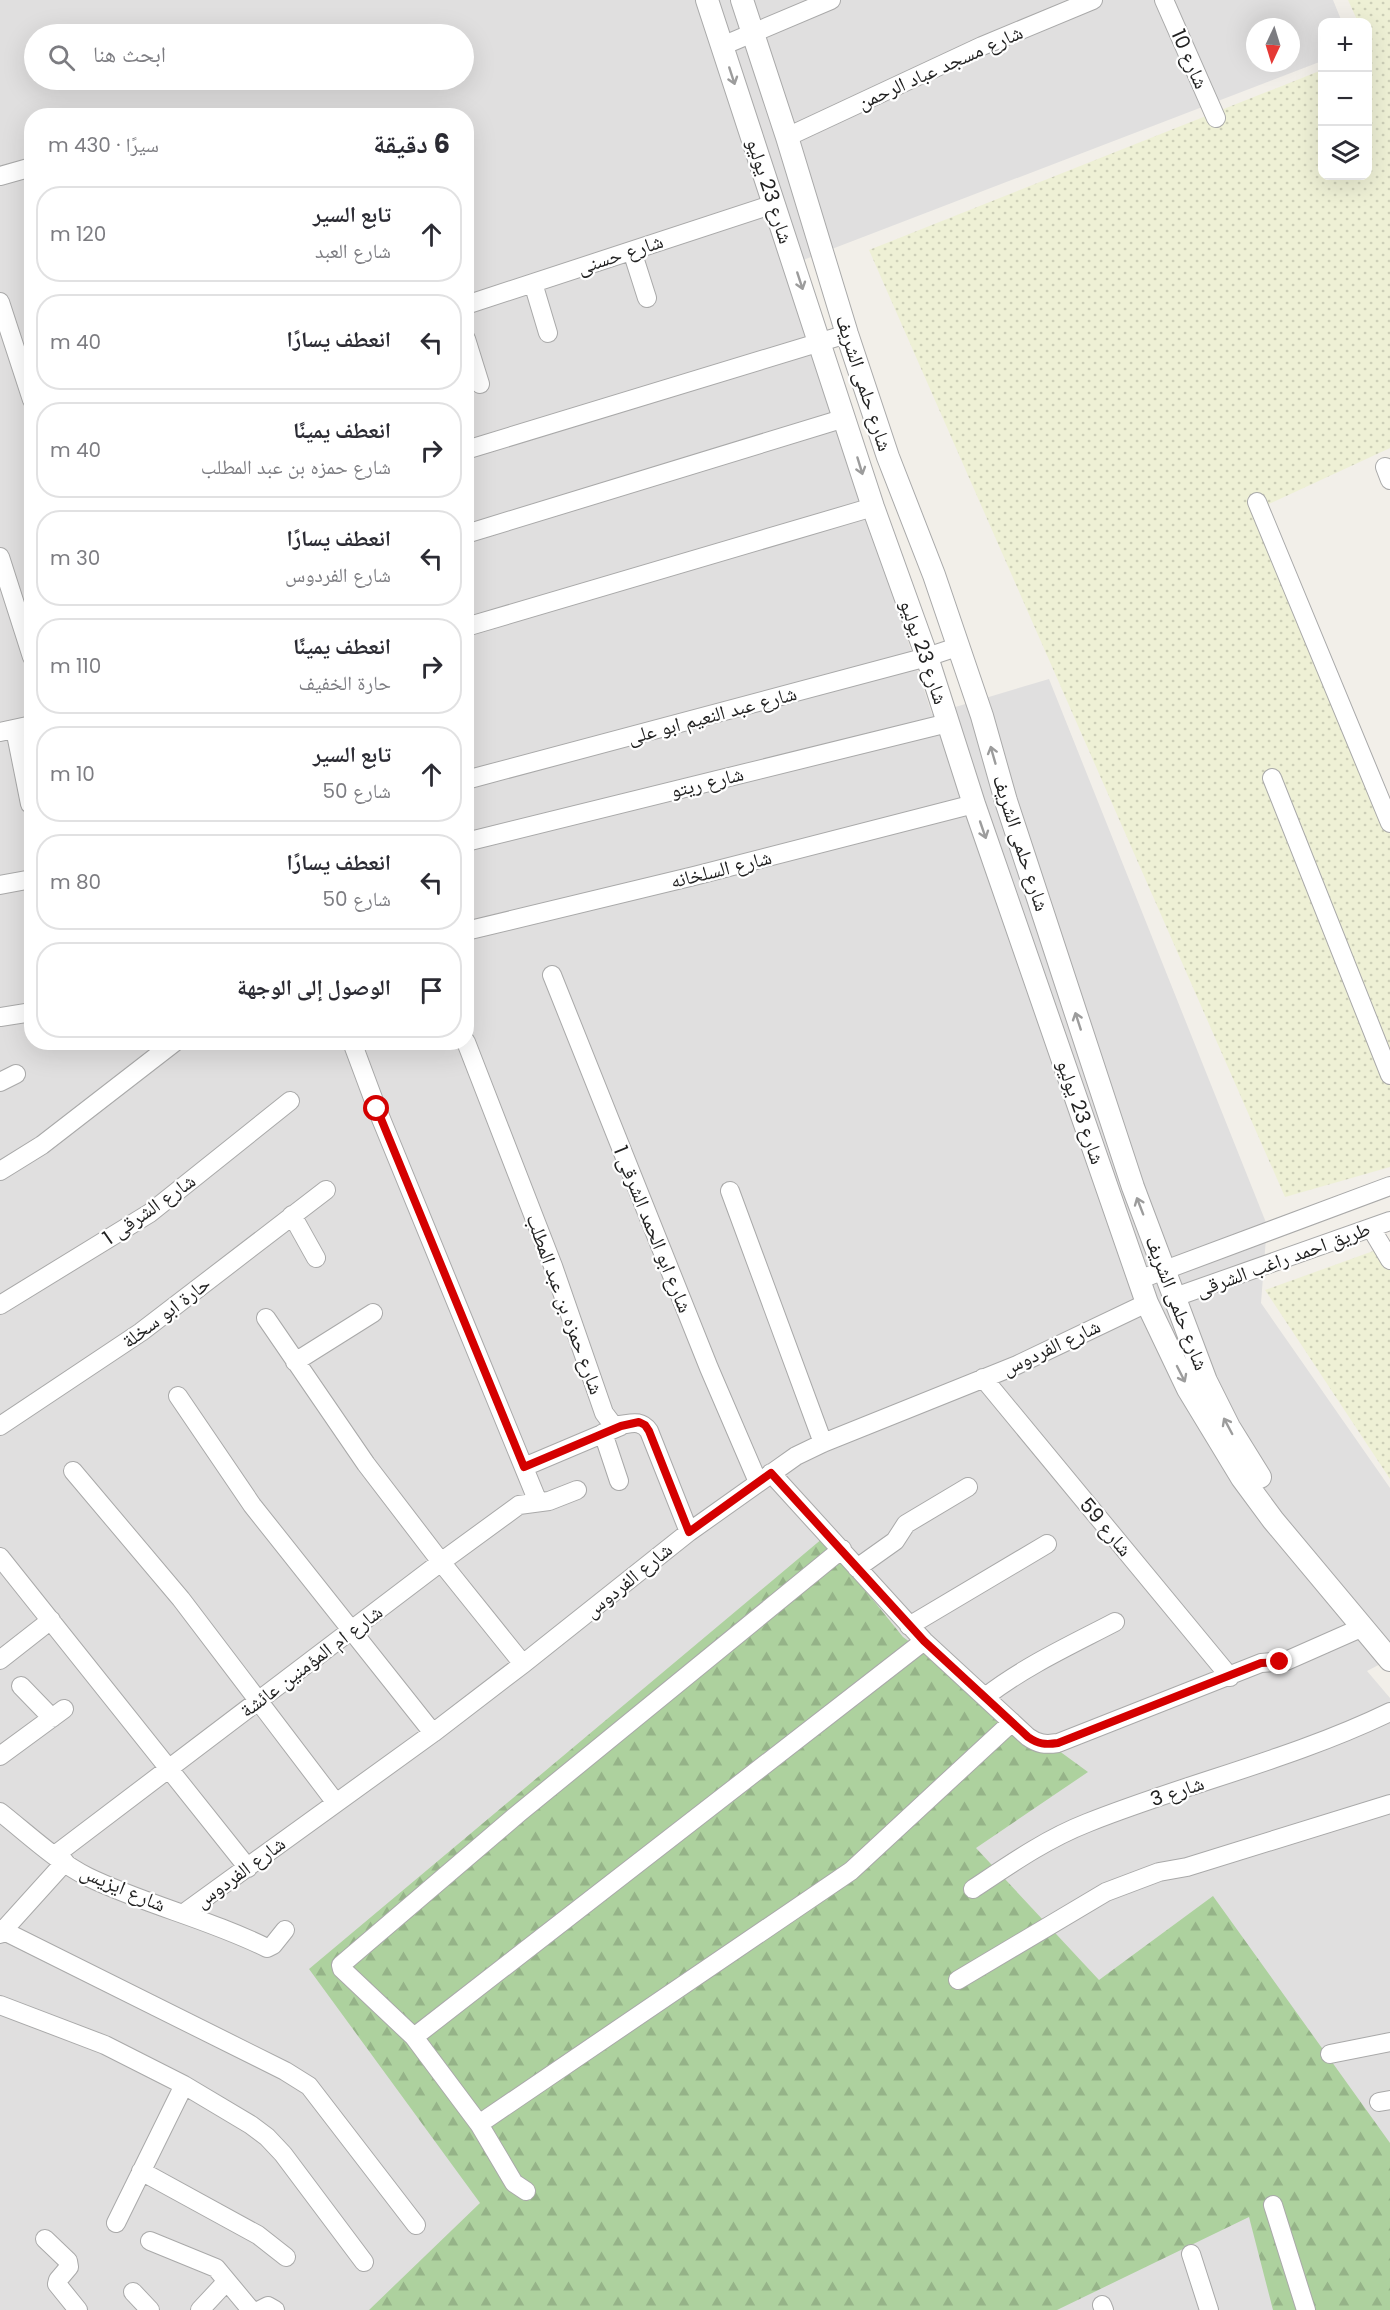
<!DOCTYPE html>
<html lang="ar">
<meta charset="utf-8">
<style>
:root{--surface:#fff;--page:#f2f2f3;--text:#2b2b33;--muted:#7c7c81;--line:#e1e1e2}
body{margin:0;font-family:Poppins,"Noto Naskh Arabic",sans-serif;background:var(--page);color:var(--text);direction:rtl}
.controls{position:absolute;right:18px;top:18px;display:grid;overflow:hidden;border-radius:12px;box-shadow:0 6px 24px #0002}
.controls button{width:54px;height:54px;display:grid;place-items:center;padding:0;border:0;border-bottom:2px solid var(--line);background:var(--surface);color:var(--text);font:30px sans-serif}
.compass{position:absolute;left:1246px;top:18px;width:54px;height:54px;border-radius:50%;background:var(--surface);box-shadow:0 6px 24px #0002;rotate:184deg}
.stop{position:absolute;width:18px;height:18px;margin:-14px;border:4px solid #d40000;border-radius:50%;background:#fff}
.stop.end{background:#d40000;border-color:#fff;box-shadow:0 2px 6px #0008}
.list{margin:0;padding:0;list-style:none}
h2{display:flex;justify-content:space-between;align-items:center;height:78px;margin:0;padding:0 24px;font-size:26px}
h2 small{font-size:20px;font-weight:400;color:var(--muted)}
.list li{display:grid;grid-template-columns:39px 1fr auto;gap:18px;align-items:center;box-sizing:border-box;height:96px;margin:0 12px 12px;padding:0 12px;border:2px solid var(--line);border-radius:24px}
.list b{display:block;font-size:22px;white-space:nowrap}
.list p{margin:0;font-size:20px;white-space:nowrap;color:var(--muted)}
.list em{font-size:20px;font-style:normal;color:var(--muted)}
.icon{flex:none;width:33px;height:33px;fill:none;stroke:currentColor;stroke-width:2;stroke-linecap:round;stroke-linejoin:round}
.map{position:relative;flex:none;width:1390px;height:2310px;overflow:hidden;direction:ltr}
.search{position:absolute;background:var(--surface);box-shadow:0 6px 24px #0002;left:24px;top:24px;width:450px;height:66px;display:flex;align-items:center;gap:15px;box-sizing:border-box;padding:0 21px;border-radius:33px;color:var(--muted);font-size:22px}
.panel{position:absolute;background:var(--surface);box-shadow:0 6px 24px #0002;left:24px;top:108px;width:450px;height:942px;border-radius:24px;direction:rtl}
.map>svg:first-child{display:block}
</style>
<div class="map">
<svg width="1390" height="2310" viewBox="0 0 1390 2310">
<defs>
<pattern id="farmland-dots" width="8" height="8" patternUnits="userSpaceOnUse" patternTransform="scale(1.5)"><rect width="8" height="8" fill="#eef0d5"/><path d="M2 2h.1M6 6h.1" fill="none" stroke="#ccceb7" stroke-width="1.8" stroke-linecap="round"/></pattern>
<pattern id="forest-firs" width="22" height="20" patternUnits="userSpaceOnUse" patternTransform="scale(1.5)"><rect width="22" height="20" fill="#add19e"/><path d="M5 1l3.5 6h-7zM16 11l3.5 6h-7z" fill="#95b388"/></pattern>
</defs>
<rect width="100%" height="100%" fill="#f2efe9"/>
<!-- residential -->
<path fill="#e0dfdf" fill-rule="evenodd" d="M0 0H1333L1342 22H1322V61L785 267 932 714 1049 679 1267 1225 1261 1303 1390 1488V1659L1367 1671 1390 1698V2310H0ZM1255 27H1291V63H1255ZM34 34H464V80H34ZM32 116H466V1042H32Z"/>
<!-- farmland -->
<path fill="url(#farmland-dots)" d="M1348 0H1390V448L1256 510 1390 834V1167L1285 1197 869 250 1322 70V176H1368V52L1370 51 1368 45V22H1358Z
M1390 1245V1479L1265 1290Z"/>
<!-- forest -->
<path fill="url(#forest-firs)" d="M823 1538 903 1637 1088 1772 976 1848 1099 1980 1213 1896 1390 2143V2310H1273L1249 2217 1057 2310H369L480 2203 309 1969Z"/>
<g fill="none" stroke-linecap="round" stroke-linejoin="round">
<!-- minor casing -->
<g stroke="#a9a9a9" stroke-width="20">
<path id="minor" d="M1164 0 1216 118
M722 46 831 0
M787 137 982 46 1093 0
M0 176 32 167
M632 251 647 298
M533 283 548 333
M0 302 32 400
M466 305 774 204
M466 339 480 384
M466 450 847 334
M1385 467 1390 480
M1257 502 1390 823
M466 534 845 418
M0 557 32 657
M466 627 873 507
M15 729 30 804
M0 732 32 725
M1272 778 1390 1075
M466 780 927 657 957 647
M466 842 948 723
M0 885 32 879
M466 931 694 876 974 804
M552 975 709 1368 758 1482
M0 1017 32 1012
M352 1042 377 1109 538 1502
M466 1042 553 1266 604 1413 613 1425C627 1426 639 1417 649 1431L689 1532
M0 1082 16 1074
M0 1171 42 1145 175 1042
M730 1191 823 1443
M292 1215 316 1258
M1371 1228 1390 1260
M1138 1280 1390 1186
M1175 1297 1390 1221
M0 1305 150 1213 290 1101
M266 1318 366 1464 441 1562 523 1664
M295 1362 373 1313
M983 1378 1230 1677
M178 1396 252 1505 433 1733
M0 1426 141 1332 326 1190
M603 1433 619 1481
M524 1467 621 1426
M73 1471 181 1599 336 1803
M771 1473 924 1641 1028 1737C1038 1744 1045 1745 1058 1743L1261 1663 1286 1661 1363 1627
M0 1557 248 1868
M857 1568 895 1541 906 1524 968 1487
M909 1626 1047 1544
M0 1660 51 1620
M21 1686 52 1718
M985 1697C1025 1666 1071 1645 1115 1622
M0 1756 64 1709
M0 1812C28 1834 56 1861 88 1877 146 1905 209 1919 267 1948L273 1945 285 1930
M55 1855 441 1562 519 1505 549 1501 577 1490
M973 1889C1009 1865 1046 1839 1087 1823 1187 1783 1293 1759 1390 1712
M184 1913 433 1733 523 1664 689 1532 796 1456 823 1443 1017 1365 1147 1303
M0 1929 285 2071 309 2086 416 2225
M0 1934 65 1862
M958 1980 1106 1892 1159 1872 1187 1867 1390 1804
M0 2005 105 2045 184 2085 251 2125 267 2137 283 2154 364 2262
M414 2037 924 1641
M1330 2054 1390 2042
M1379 2102 1390 2100
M479 2124 851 1871 1012 1722
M141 2171 258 2235 286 2257
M526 2191 514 2183 479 2124 414 2037 342 1969 341 1965 519 1813 842 1549
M1273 2205 1306 2310
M116 2223 184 2085
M45 2239 68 2261 69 2267 58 2280 57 2284 78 2310
M150 2241 216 2268 251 2310
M1191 2254 1209 2310
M133 2292 150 2310
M1102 2305 1104 2310
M200 2310 227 2281
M260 2310 268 2306 275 2310"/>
</g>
<!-- tertiary casing -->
<g stroke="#a9a9a9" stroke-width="24">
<path id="tertiary" d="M707 0 873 507 927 657 974 804 1147 1303 1188 1389 1242 1478 1273 1520 1390 1660
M742 0 787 137 847 334 888 457 934 575 982 716 1006 801 1133 1187 1206 1381 1229 1427 1260 1477"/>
</g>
<!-- minor -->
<use href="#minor" stroke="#fff" stroke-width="18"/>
<!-- tertiary -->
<use href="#tertiary" stroke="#fff" stroke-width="22"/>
</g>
<!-- one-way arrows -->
<defs><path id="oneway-shaft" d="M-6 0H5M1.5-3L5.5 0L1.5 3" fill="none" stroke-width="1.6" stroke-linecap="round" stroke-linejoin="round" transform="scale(1.5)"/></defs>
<g stroke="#9c9c9c">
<use href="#oneway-shaft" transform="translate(732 76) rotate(72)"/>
<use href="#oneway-shaft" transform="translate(800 281) rotate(72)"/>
<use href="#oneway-shaft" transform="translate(860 466) rotate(73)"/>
<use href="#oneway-shaft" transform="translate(993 755) rotate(-106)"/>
<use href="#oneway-shaft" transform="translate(983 830) rotate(71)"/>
<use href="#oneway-shaft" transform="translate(1078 1021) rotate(-108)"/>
<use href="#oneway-shaft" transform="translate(1140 1206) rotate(-111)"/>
<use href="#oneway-shaft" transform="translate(1181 1374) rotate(63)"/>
<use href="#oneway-shaft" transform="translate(1228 1426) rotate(-118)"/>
</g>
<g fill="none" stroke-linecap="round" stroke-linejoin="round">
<!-- route -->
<path stroke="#d40000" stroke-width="8" d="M377 1109 524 1467 621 1426 639 1422 645 1425 649 1431 689 1532 771 1473 924 1641 1028 1737C1038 1744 1045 1745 1058 1743L1261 1663 1280 1662"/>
</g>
<g text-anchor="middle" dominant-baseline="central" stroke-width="4.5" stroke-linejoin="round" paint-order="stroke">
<!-- street labels -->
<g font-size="20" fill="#222" stroke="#fff">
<text transform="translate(1190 59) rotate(66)">شارع 10</text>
<text transform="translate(940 67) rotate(-24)">شارع مسجد عباد الرحمن</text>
<text transform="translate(770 191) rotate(72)">شارع 23 يوليو</text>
<text transform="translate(620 254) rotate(-18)">شارع حسنى</text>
<text transform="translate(864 383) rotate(72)">شارع حلمى الشريف</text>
<text transform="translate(924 652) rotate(71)">شارع 23 يوليو</text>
<text transform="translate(712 715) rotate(-15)">شارع عبد النعيم ابو على</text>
<text transform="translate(707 782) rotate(-14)">شارع ريتو</text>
<text transform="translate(1021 843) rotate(72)">شارع حلمى الشريف</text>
<text transform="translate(721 869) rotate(-14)">شارع السلخانه</text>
<text transform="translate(1081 1112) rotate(71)">شارع 23 يوليو</text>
<text transform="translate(149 1209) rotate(-35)">شارع الشرقى 1</text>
<text transform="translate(653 1229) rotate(68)">شارع ابو الحمد الشرقى 1</text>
<text transform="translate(1283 1259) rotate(-20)">طريق احمد راغب الشرقى</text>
<text transform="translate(1177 1303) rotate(69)">شارع حلمى الشريف</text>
<text transform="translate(565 1304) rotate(70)">شارع حمزه بن عبد المطلب</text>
<text transform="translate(166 1312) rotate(-37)">حارة ابو سخلة</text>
<text transform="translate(1051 1347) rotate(-25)">شارع الفردوس</text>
<text transform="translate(1106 1527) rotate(50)">شارع 59</text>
<text transform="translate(628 1580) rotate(-39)">شارع الفردوس</text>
<text transform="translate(311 1661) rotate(-37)">شارع ام المؤمنين عائشة</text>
<text transform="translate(1177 1791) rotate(-19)">شارع 3</text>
<text transform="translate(240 1872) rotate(-36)">شارع الفردوس</text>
<text transform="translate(123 1888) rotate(23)">شارع ايزيس</text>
</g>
</g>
</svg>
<div class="controls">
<button>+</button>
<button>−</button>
<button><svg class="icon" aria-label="layers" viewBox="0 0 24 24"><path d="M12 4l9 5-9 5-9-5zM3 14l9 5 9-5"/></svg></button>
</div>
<svg class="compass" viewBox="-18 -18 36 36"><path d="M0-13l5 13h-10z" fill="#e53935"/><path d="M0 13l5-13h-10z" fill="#7c7c81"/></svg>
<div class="stop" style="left:377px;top:1109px"></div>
<div class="stop end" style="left:1280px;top:1662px"></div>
<div class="search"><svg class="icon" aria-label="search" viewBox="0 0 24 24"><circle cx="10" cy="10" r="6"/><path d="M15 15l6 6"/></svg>ابحث هنا</div>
<section class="panel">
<h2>6 دقيقة<small>سيرًا · 430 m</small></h2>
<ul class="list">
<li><svg class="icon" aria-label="ahead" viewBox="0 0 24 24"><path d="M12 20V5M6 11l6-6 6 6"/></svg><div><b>تابع السير</b><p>شارع العبد</p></div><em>120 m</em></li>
<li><svg class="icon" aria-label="left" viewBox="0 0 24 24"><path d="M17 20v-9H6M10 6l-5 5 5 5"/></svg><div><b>انعطف يسارًا</b></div><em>40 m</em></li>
<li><svg class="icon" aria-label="right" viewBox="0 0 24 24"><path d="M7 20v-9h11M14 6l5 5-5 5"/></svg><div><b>انعطف يمينًا</b><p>شارع حمزه بن عبد المطلب</p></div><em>40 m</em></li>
<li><svg class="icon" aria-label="left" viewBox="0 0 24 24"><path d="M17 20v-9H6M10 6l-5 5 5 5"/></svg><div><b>انعطف يسارًا</b><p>شارع الفردوس</p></div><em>30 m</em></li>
<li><svg class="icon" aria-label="right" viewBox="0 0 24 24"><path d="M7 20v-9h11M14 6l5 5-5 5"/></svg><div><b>انعطف يمينًا</b><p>حارة الخفيف</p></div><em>110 m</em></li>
<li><svg class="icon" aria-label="ahead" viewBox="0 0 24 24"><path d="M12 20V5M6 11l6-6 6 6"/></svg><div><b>تابع السير</b><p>شارع 50</p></div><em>10 m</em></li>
<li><svg class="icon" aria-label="left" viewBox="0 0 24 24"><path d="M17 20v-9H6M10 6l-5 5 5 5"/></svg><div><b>انعطف يسارًا</b><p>شارع 50</p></div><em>80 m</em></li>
<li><svg class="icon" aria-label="arrive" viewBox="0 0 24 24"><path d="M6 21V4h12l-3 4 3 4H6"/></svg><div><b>الوصول إلى الوجهة</b></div></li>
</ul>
</section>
</div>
